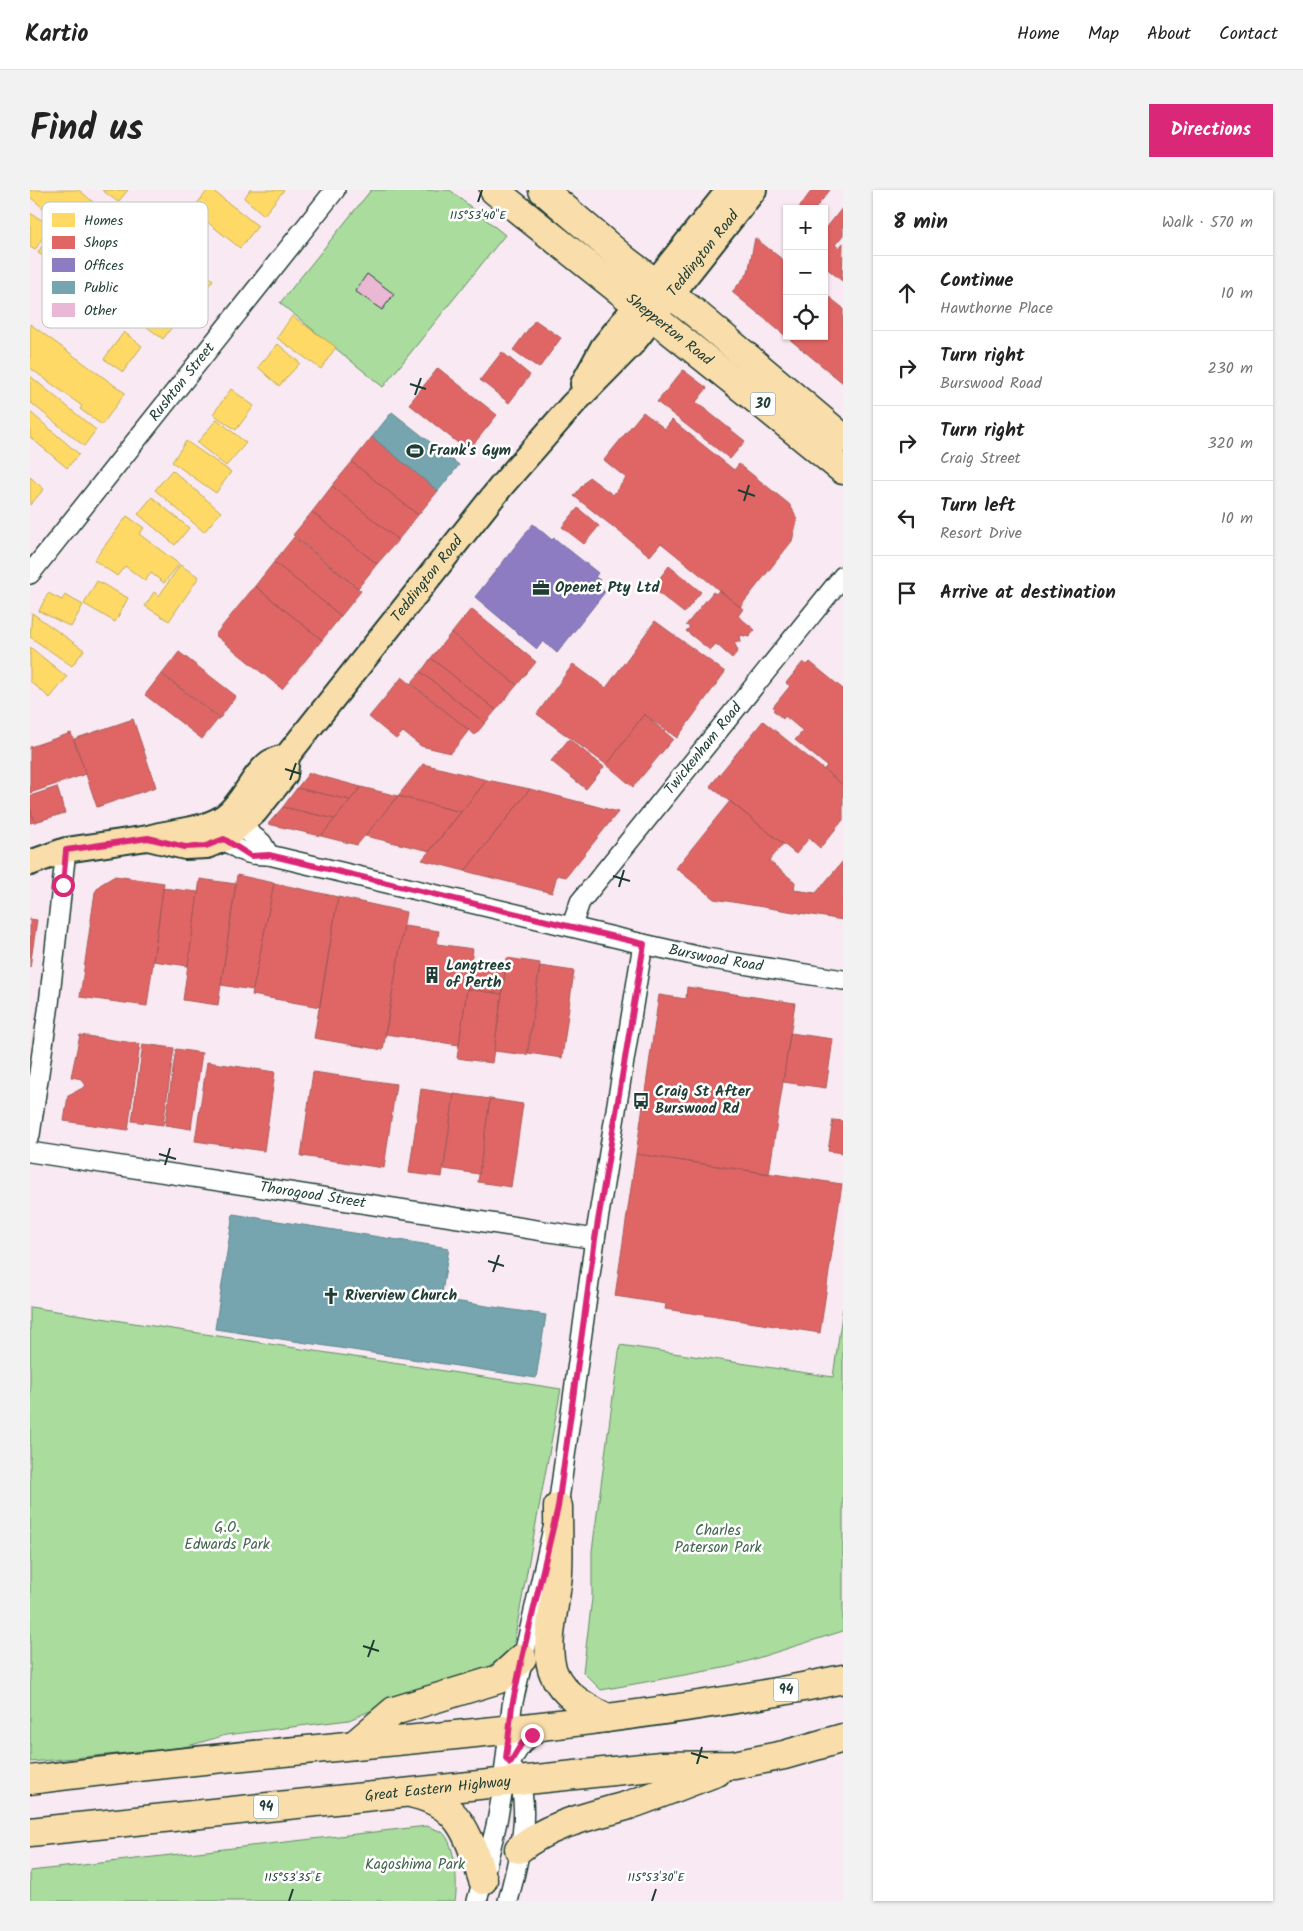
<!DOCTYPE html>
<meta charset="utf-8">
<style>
:root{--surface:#fff;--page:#f2f2f2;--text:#222;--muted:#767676;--line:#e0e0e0;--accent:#db2777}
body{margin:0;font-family:Kalam,sans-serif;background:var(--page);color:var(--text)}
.controls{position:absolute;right:15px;top:15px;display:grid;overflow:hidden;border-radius:0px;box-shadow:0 1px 4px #0004}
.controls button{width:45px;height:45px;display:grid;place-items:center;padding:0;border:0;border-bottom:1px solid var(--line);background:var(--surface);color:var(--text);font:25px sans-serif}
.stop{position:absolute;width:15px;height:15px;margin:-11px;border:4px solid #db2777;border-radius:50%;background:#fff}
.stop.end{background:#db2777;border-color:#fff;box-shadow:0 1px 5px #0008}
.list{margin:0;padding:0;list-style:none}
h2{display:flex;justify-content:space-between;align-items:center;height:65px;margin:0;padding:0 20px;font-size:21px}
h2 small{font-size:16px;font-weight:400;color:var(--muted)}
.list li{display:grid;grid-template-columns:32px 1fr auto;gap:15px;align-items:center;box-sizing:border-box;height:75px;padding:0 20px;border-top:1px solid var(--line)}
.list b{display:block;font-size:19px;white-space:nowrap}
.list p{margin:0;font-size:16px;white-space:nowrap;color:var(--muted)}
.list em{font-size:16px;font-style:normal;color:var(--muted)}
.icon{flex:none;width:28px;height:28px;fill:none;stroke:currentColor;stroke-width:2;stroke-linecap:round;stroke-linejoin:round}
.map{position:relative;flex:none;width:813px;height:1711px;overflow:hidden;border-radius:0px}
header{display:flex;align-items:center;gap:30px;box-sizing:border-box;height:70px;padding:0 25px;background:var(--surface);border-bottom:1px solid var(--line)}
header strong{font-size:24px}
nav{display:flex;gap:28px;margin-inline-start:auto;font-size:18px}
.intro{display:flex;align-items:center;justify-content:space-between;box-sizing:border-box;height:120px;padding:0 30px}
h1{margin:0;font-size:35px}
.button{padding:12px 22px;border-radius:0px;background:var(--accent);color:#fff;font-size:18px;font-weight:700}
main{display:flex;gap:30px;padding:0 30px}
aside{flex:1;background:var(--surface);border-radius:0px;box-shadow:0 1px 4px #0004}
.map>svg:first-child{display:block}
</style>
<header>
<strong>Kartio</strong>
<nav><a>Home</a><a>Map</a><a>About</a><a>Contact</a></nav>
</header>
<div class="intro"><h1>Find us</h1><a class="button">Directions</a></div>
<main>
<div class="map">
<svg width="813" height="1711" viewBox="0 0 813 1711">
<rect width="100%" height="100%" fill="#f9e9f2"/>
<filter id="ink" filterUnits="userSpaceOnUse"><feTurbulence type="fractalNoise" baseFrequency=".02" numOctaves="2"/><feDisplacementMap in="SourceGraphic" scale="10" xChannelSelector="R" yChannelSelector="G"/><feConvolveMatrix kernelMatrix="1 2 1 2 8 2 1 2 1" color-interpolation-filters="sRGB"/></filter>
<g filter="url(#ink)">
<!-- green -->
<path fill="#a9dc9d" stroke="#648c68" d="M341 0H420L475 45 353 197 250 113Z
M0 1117 531 1199 483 1457 471 1475 396 1497 319 1530 196 1545 151 1558 0 1572Z
M813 1118V1441L699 1477 571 1500 553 1482 562 1408V1361L590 1155 803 1187Z
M397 1636C401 1638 408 1640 412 1642 426 1653 428 1696 425 1711H0V1681Z"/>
<!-- homes -->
<path fill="#ffd966" stroke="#bcaa57" d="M0 0H49L78 25 58 48 46 38 42 42 0 7Z
M72 0H98L88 12Z
M178 0H182L228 36 210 58 162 20Z
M220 0H254L234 25 214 8Z
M0 23 20 35 5 60 0 57Z
M21 40 50 57 37 80 8 63Z
M141 46 170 69 165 76 183 90 169 107 122 70Z
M67 48 113 81 111 85 157 117 133 149 113 134 117 128 98 113 104 105 53 67Z
M262 126 306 157 291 179 247 148Z
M0 134 95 203 72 235 50 219 52 216 0 178Z
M94 142 112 156 93 182 74 169Z
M248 154 270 173 249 196 228 177Z
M0 186 66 240 54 256 0 212Z
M201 199 224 216 206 240 183 224Z
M0 222 49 264 37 278 0 247Z
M187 229 216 253 196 276 167 253Z
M156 251 201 282 186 303 142 272Z
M142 280 191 322 174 342 125 300Z
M0 287 14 299 0 315Z
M122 307 159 338 145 355 108 324Z
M97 326 114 338 109 344 149 374 134 393 121 383 115 391 95 376 87 386 64 370Z
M150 375 169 387 139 431 115 416 124 402 129 406Z
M67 391 98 408 85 432 54 414Z
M18 403 32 410 35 405 53 415 41 437 9 421Z
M2 423 54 460 42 476 0 447Z
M0 457 37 487 20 508 0 491Z"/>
<!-- shops -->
<path fill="#e06666" stroke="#a65a57" d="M782 0H800L785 19H768Z
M813 17V45L805 55 809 58 813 53 812 91 794 76V41Z
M725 48 757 73V146H794V103L813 118V193L702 102 718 83Z
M505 130 531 148 509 178 483 160Z
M472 162 500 185 479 213 450 190Z
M408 178 467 225 438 261 379 214Z
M653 180 677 198 666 212 715 251 700 269 627 212Z
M613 222 635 239 642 230 704 280 709 274 759 314 764 322 767 331 762 351 710 417 631 353 620 366 544 306 559 287 583 305 596 288 574 270Z
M342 247 408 301 388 325 322 272Z
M322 272 388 325 368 350 302 296Z
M302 296 368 350 347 374 282 322Z
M548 318 569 336 554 354 532 337Z
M282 322 347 374 328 398 263 345Z
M264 347 331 401 311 426 244 372Z
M244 372 311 426 292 450 225 396Z
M639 376 671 402 654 423 622 398Z
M225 396 292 450 252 499 185 445Z
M689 400 713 419 708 426 725 440 719 447 710 445 711 452H704L708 461 702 468 686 454 680 460 656 441 660 437 656 435 683 402 686 404Z
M441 419 506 472 487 495 422 443Z
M625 431 695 482 647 548 614 524 577 575 507 524 543 474 576 498Z
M421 443 487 495 466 520 401 468Z
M149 462 206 506 190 528 132 484Z
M401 468 466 520 455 533 391 482Z
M773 472 777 475 780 472 813 499V595L794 579 797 576 765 550 773 541 755 526 753 529 743 520 745 518 743 517 760 496 756 493Z
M391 482 455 533 445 545 381 493Z
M131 484 189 528 172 549 115 505Z
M372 487 439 540 421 563 391 556 373 542 366 549 339 527Z
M614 524 643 549 603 597 577 575Z
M103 529 126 597 67 617 44 549Z
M733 531 813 595V630L790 658 779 648 766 664 680 596Z
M41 543 56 584 0 603V557Z
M539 549 574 577 556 599 521 571Z
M393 574 457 590 431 622 368 606Z
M279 583 331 597 320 610 267 598Z
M457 590 500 599 435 681 392 670Z
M27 597 35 623 5 632 0 618V606Z
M331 597 368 606 327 655 291 646Z
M267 598 320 610 305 629 253 617Z
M500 599 588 622 536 687 527 685 522 703 435 681Z
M368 606 431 622 400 661 335 646Z
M700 611 753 654 739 671 765 692 764 700 786 703 813 671V730L684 709 646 678Z
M253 617 305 629 291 646 238 634Z
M0 618 5 632 0 633Z
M207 685 244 693 223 800 191 795Z
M85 686 134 693 117 816 50 807 65 702 70 695Z
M170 689 206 694 188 815 153 810Z
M244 693 308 707 290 817 222 805Z
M133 698 168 702 158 776 123 771Z
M308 707 376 722 353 860 284 848Z
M0 729 7 730 0 777Z
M374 736 409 741 407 754 443 759 429 855 355 844Z
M477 768 510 773 497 865 464 861Z
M441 771 476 776 472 804 437 799Z
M510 776 544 781 532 868 498 863Z
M657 797 765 813 739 984 606 964 629 805 656 809Z
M437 799 472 804 462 873 427 868Z
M760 843 803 849 796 898 753 892Z
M50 845 110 854 98 940 34 931 38 906 56 896 52 889 41 887Z
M113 854 144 858 133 935 102 931Z
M146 859 172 863 161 939 135 935Z
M177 872 245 882 234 961 165 951Z
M283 882 366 894 354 978 271 966Z
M391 899 424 904 412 987 379 983Z
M424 904 460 909 449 984 414 979Z
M460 909 493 914 481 997 448 992Z
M803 930 813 931V963L798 961Z
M606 964 812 994 790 1143 635 1119 636 1114 585 1106Z"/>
<!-- offices -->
<path fill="#8e7cc3" stroke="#6d6998" d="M503 334 522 350 524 348 568 383 565 387 570 390 566 395 575 402 527 463 513 451 507 459 445 407Z"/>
<!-- public -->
<path fill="#76a5af" stroke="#5c868a" d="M362 222 429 275 408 301 342 247Z
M203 1024 419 1058 411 1109 516 1125 506 1188 185 1139Z"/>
<!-- building -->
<path fill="#eab7d5" stroke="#1f3d34" d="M337 84 364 104 352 120 325 101Z"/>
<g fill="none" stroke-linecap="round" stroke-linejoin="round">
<!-- minor casing -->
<g stroke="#1f3d34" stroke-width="22">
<g id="minor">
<path id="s1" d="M0 384 305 0"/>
<path d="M199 627 232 653 239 665"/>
<path id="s2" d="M185 638C202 658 213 666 239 665L613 754 676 768 813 790"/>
<path id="s3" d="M542 735 550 712 813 386"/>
<path d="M0 945 19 814 36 660"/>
<path id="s4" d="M0 962 565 1049"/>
<path d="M473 1593 482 1516 528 1317 565 1049 613 754"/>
<path d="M447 1711C454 1686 460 1661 466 1636 474 1600 474 1554 515 1539"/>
<path d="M478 1711C487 1676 504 1615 485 1582"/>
</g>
</g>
<!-- major casing -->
<g stroke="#1f3d34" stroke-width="28">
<g id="major">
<path d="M553 194 573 157 699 0"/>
<path id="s5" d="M118 648C143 640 172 642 195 626 214 612 221 587 239 573 243 570 251 568 257 566L473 294 542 215 602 154 724 0"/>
<path d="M0 673 36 660 118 648 155 657 177 656 194 649 225 622 255 585 257 566"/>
</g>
</g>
<!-- highway casing -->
<g stroke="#1f3d34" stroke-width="31">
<g id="highway">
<path id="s6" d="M464 0C580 94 698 185 813 280"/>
<path d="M513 0 596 71 665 123 813 248"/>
<path d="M528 1317C528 1339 529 1361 528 1382 527 1411 512 1458 524 1484 534 1506 556 1517 576 1528"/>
<path d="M324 1555 364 1521 469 1489 492 1468"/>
<path d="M0 1590C271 1554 546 1545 813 1489"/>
<path d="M384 1604C432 1615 439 1648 453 1690"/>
<path id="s7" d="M0 1642 631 1576 704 1575 754 1565 813 1548"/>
<path d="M489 1659C520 1634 558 1627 596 1616 626 1606 656 1593 687 1582"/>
</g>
</g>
<!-- minor -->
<use href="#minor" stroke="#fff" stroke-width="19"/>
<!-- major -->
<use href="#major" stroke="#f9deab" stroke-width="24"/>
<!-- highway -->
<use href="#highway" stroke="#f9deab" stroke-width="28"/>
</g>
</g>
<g fill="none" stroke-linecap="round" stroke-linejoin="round" filter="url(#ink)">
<!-- route -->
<path stroke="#db2777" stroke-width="6" d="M33 695 36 660 118 648 155 657 176 656 194 649 221 666 239 665 614 754 565 1049 528 1317 492 1468 482 1516 476 1568 480 1573 492 1553 502 1545"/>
</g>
<!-- ticks -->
<path fill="none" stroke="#1f3d34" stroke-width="2" d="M448 12 452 0M380 194 396 199M385 205 391 188M708 300 725 306M714 311 719 295M255 579 271 584M260 590 266 573M583 686 600 691M589 697 594 680M129 964 146 969M135 975 140 958M458 1071 474 1076M463 1082 469 1065M333 1456 349 1461M338 1467 344 1450M661 1563 678 1568M667 1574 672 1557M259 1711 263 1699M622 1711 626 1699"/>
<!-- icons -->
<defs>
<g id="stadium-bare" transform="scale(1.35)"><path d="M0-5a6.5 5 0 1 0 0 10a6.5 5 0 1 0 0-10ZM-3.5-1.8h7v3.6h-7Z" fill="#1f3d34" stroke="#fff" stroke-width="2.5" paint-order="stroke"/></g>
<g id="office-bare" transform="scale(1.35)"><path d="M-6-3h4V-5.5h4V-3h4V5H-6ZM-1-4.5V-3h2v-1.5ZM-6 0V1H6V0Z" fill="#1f3d34" stroke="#fff" stroke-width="2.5" paint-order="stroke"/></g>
<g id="building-bare" transform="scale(1.35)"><path d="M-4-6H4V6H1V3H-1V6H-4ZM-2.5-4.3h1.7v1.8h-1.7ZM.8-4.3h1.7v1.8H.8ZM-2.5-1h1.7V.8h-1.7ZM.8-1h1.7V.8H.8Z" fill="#1f3d34" stroke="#fff" stroke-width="2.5" paint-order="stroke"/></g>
<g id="bus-bare" transform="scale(1.35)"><path d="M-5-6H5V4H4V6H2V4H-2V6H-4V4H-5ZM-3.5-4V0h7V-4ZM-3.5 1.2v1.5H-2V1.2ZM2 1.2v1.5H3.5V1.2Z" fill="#1f3d34" stroke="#fff" stroke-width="2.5" paint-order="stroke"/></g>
<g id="church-bare" transform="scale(1.35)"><path d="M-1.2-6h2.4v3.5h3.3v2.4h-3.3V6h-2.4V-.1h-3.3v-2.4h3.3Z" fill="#1f3d34" stroke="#fff" stroke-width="2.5" paint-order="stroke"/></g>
</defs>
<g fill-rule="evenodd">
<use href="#stadium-bare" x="385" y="261"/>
<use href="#office-bare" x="511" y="398"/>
<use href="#building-bare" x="402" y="785"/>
<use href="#bus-bare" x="611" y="911"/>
<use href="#church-bare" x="301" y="1106"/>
</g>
<g text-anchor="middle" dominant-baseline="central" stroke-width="5" stroke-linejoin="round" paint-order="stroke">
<!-- shield labels -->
<g fill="#fff" stroke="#627771" stroke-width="1">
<rect x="720.5" y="202.5" width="25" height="23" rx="4"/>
<rect x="743.5" y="1488.5" width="25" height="23" rx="4"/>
<rect x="223.5" y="1605.5" width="25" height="23" rx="4"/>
</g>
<g font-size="14" font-weight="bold" fill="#1f3d34">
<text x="733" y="214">30</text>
<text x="756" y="1500">94</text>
<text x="236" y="1617">94</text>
</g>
<!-- street labels -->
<g font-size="15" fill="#1f3d34" stroke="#fff">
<text stroke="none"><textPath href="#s5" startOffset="822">Teddington Road</textPath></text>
<text stroke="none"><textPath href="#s6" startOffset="224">Shepperton Road</textPath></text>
<text stroke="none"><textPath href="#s1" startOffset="245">Rushton Street</textPath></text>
<text stroke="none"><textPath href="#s5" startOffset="395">Teddington Road</textPath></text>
<text stroke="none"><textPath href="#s3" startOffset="221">Twickenham Road</textPath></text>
<text stroke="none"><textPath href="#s2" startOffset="522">Burswood Road</textPath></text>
<text stroke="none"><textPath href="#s4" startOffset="286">Thorogood Street</textPath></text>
<text stroke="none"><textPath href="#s7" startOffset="410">Great Eastern Highway</textPath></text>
</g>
<!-- poi labels -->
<g font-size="15" font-weight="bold" fill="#1f3d34" stroke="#fff" text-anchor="start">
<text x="399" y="261">Frank's Gym</text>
<text x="525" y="398">Openet Pty Ltd</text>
<text x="416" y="776">Langtrees<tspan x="416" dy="17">of Perth</tspan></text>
<text x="625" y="902">Craig St After<tspan x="625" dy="17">Burswood Rd</tspan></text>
<text x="315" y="1106">Riverview Church</text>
</g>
<!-- park labels -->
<g font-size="15" fill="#42654e" stroke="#fff">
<text x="197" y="1338">G.O.<tspan x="197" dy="17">Edwards Park</tspan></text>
<text x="688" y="1341">Charles<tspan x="688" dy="17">Paterson Park</tspan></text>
<text x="385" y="1675">Kagoshima Park</text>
</g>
</g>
<!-- legend -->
<rect x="12" y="12" width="166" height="126" rx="8" fill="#fff" stroke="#bcc5c2" stroke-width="1"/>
<rect x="22" y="23" width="23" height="14" fill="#ffd966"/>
<rect x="22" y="46" width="23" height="13" fill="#e06666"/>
<rect x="22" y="68" width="23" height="14" fill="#8e7cc3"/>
<rect x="22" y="91" width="23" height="13" fill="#76a5af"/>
<rect x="22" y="113" width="23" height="14" fill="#eab7d5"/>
<g font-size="14" fill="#1f3d34">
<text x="54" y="35">Homes</text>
<text x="54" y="57">Shops</text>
<text x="54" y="80">Offices</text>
<text x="54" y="102">Public</text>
<text x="54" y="125">Other</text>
</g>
<g font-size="12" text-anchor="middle" fill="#1f3d34" stroke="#fff" stroke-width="5" stroke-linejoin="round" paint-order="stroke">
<text x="448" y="29">115°53'40"E</text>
<text x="263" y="1691">115°53'35"E</text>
<text x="626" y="1691">115°53'30"E</text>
</g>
</svg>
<div class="controls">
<button>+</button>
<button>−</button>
<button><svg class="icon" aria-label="locate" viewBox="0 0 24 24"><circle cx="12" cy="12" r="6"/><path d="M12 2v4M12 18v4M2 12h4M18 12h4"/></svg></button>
</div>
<div class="stop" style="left:33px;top:695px"></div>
<div class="stop end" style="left:502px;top:1545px"></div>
</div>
<aside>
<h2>8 min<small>Walk · 570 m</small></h2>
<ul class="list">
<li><svg class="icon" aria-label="ahead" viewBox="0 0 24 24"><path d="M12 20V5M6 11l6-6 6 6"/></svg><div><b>Continue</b><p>Hawthorne Place</p></div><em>10 m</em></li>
<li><svg class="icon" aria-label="right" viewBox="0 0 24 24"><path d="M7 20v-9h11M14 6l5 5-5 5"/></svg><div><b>Turn right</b><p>Burswood Road</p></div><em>230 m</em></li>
<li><svg class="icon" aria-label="right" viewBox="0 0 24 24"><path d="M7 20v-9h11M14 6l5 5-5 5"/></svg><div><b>Turn right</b><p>Craig Street</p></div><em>320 m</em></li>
<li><svg class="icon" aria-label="left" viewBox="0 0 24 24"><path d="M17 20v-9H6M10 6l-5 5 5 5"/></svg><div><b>Turn left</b><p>Resort Drive</p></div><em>10 m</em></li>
<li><svg class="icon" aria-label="arrive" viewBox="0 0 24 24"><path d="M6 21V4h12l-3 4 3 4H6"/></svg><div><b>Arrive at destination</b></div></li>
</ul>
</aside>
</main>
